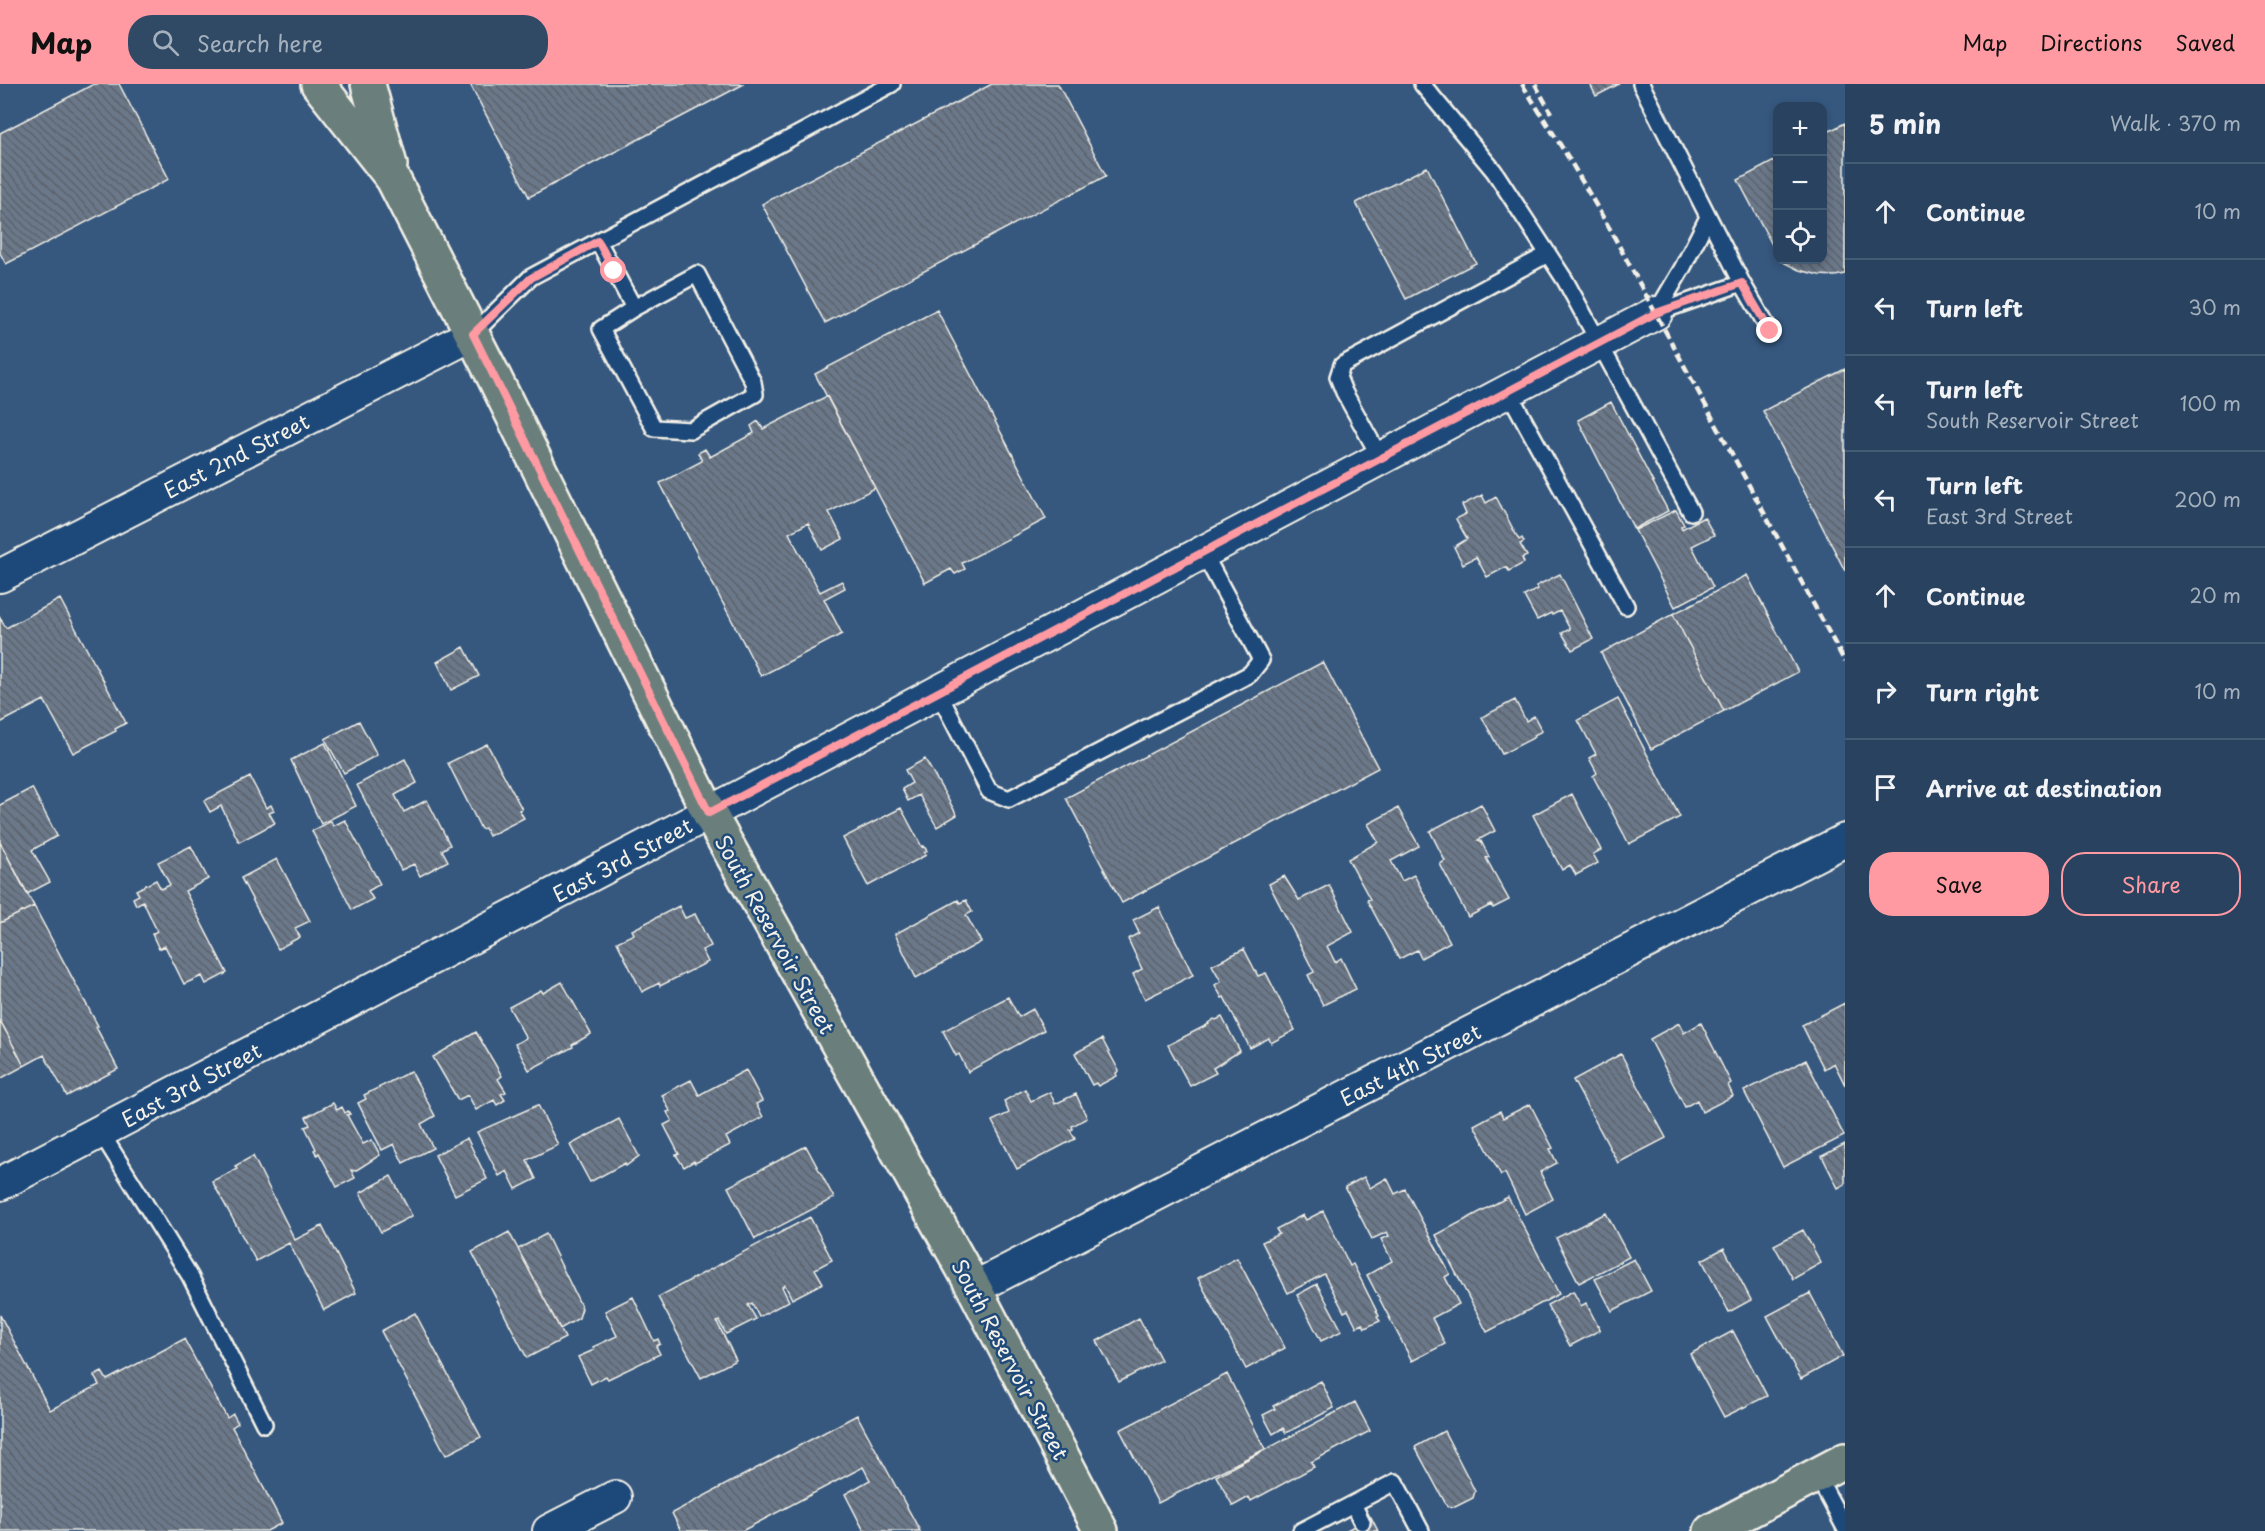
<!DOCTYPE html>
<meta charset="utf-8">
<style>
:root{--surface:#28425f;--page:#304965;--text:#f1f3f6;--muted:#a5b0bd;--line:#445b74;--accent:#ff9aa2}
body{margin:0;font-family:"Playpen Sans",sans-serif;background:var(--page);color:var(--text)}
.controls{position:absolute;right:18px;top:18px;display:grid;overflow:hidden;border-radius:12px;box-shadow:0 3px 9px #0003}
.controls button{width:54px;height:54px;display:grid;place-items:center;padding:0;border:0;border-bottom:2px solid var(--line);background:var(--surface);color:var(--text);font:30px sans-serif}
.stop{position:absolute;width:18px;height:18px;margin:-14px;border:4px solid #ff9aa2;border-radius:50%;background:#fff}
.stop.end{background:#ff9aa2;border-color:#fff;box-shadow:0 2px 6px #0008}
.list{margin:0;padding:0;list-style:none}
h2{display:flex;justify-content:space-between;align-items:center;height:78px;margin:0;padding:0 24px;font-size:26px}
h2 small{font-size:20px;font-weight:400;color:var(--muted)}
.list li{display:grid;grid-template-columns:39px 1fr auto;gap:18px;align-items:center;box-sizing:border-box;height:96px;padding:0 24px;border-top:2px solid var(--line)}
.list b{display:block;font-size:22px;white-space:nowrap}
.list p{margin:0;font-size:20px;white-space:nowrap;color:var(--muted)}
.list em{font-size:20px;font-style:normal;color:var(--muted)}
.actions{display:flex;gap:12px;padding:18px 24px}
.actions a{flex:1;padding:14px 0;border:2px solid var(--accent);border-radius:24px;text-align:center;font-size:21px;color:var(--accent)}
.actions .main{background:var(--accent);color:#111}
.icon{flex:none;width:33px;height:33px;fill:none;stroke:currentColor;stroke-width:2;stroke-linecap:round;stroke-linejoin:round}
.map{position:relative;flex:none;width:1845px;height:1447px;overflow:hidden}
header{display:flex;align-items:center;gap:36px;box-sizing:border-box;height:84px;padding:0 30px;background:var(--accent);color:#111}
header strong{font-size:28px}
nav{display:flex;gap:33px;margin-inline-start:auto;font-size:21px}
.search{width:420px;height:54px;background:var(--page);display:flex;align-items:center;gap:15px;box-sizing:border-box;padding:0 21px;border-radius:24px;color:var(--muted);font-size:22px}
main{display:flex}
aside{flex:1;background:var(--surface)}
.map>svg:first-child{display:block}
</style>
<header>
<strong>Map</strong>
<div class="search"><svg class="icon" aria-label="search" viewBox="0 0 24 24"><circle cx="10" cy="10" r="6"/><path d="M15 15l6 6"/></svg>Search here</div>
<nav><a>Map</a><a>Directions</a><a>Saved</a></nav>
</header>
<main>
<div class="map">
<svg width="1845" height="1447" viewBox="0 0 1845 1447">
<defs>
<pattern id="building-back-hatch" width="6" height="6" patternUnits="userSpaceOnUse" patternTransform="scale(1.5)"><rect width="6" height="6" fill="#6b788a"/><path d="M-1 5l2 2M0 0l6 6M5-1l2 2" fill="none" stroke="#5c626b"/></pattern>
</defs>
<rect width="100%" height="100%" fill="#36587f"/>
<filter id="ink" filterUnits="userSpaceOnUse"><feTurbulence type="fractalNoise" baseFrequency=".0167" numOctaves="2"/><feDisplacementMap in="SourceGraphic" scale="12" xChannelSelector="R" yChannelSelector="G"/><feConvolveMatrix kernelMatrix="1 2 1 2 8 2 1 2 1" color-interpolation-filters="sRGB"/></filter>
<g filter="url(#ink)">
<!-- building -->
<path fill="url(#building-back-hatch)" stroke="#f4f1e8" stroke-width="1.5" d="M94 0H119L169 95 6 180 0 169V49Z
M470 0H744L529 113Z
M992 0H1058L1106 92 825 239 762 120Z
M1590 0H1619L1596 12Z
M1845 39V190L1835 192 1819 191 1799 186 1779 176H1822V51Z
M1778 75V172L1738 96Z
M1427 83 1476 179 1406 215 1356 119Z
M937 226 1046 435 962 479 965 485 955 490 951 485 925 499 815 290Z
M1845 285V487L1763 327Z
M827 312 875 404 829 428 843 455 822 466 808 439 789 449 820 508 842 497 845 504 824 515 842 550 761 592 660 399 702 377 698 369 705 365 710 373 754 349 751 342 758 337 763 345Z
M1611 318 1668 427 1634 445 1578 336Z
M1482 411 1486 419 1496 413 1519 456 1522 454 1524 458 1520 460 1527 472 1522 474 1524 479 1509 487 1506 483 1487 493 1476 473 1463 480 1454 463 1467 455 1456 435 1466 430 1462 421Z
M1676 426 1684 441 1681 442 1682 445 1704 433 1714 451 1692 462 1713 503 1675 523 1635 446Z
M1560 490 1593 555 1572 566 1562 549 1570 545 1560 527 1552 531 1551 529 1537 536 1524 512 1538 505 1536 502Z
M1747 491 1798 588 1724 627 1673 530Z
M60 515 126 639 115 645 116 647 73 669 44 616 0 639V534L6 544Z
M1673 530 1724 627 1651 665 1601 569Z
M464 563 479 592 451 606 437 578Z
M1323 578 1378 684 1122 819 1066 714Z
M1618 615 1680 733 1629 760 1593 692 1597 689 1589 674 1596 670 1578 636Z
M1515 616 1526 637 1534 632 1542 647 1534 651 1535 653 1502 670 1482 633Z
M359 637 377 671 344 689 325 655Z
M325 659 356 722 321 740 291 676Z
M487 660 522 725 519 726 524 734 489 752 485 744 481 745 448 679Z
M405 675 417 699 395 711 404 728 427 716 450 761 442 766 448 777 420 792 414 780 401 786 357 701Z
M925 675 957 731 937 743 919 711 908 717 902 705 912 699 905 686Z
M250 693 266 724 271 721 274 727 269 729 275 739 239 758 221 722 210 728 204 717Z
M32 704 57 752 32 766 50 798 27 810 0 758V721Z
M1572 710 1601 766 1593 770 1598 779 1576 791 1570 781 1562 786 1533 731Z
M1481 720 1495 747 1478 756 1481 757 1489 773 1486 774 1509 816 1493 824 1491 821 1468 833 1440 780 1445 777 1430 747Z
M901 724 922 763 924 762 927 767 924 769 926 771 868 802 843 754Z
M1398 724 1419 762 1391 777 1402 797 1414 791 1450 858 1421 874 1417 866 1399 875 1367 816 1370 815 1348 775 1378 758 1368 740Z
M345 736 380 800 368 807 373 815 352 826 312 747 331 737 333 742Z
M0 758 34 822 0 839Z
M191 762 208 795 185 807 227 889 206 900 202 892 184 900 165 862 159 865 152 850 157 847 143 817 136 821 133 814 139 811 136 806 156 796 161 805 170 801 158 778Z
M277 775 310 837 295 844 300 853 278 865 241 794Z
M1284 792 1299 816 1329 801 1353 848 1327 862 1335 878 1341 874 1356 905 1323 921 1308 891 1314 888 1269 800Z
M958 816 960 819 966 816 972 828 966 831 981 858 916 894 895 850Z
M34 822 98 942 96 943 118 985 67 1012 44 971 24 982 0 936V839Z
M679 822 685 834 695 830 711 862 702 866 708 878 660 902 659 899 642 908 617 858 634 850 632 846Z
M1159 823 1193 891 1145 915 1133 890 1142 885 1128 855 1139 849 1133 836Z
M1244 865 1258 892 1266 889 1295 946 1271 959 1269 954 1250 964 1224 913 1222 914 1215 901 1221 897 1212 881Z
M562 898 591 950 572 961 573 963 529 986 515 960 526 954 509 923 541 906 543 909Z
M1008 913 1019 933 1033 925 1044 946 968 988 959 970 956 972 943 947Z
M1845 919V1001L1834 979 1824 985 1802 941Z
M1222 933 1240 967 1213 984 1216 989 1190 1002 1168 961 1209 940 1208 939 1214 935 1216 936Z
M0 936 24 982 0 995Z
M1679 939 1684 949 1701 939 1731 999 1728 1001 1733 1012 1702 1028 1697 1016 1685 1023 1650 955Z
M476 948 502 992 498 995 506 1008 501 1010 505 1016 497 1021 494 1016 476 1026 468 1011 458 1016 433 973Z
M1102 955 1119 987 1116 989 1117 992 1098 1002 1096 999 1092 1001 1075 969Z
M1621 970 1666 1054 1618 1079 1573 996Z
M1806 976 1844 1052 1783 1083 1744 1007Z
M746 986 762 1017 756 1020 763 1033 726 1053 730 1061 695 1079 694 1077 684 1083 676 1071 679 1070 664 1041 672 1037 667 1028 670 1027 662 1011 691 996 699 1011Z
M411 987 435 1032 421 1040 433 1064 403 1079 394 1060 382 1066 358 1019 366 1015 364 1011Z
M1025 1005 1031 1017 1050 1008 1055 1020 1076 1010 1087 1034 1072 1042 1073 1045 1070 1046 1075 1055 1017 1085 992 1037 1009 1029 1004 1017Z
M333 1019 337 1026 342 1023 345 1029 348 1027 350 1030 347 1031 363 1060 372 1056 380 1071 355 1087 351 1086 355 1094 337 1103 319 1069 317 1071 314 1066 316 1065 305 1043 310 1041 306 1033Z
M1530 1020 1553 1064 1550 1065 1557 1079 1540 1088 1553 1115 1525 1130 1505 1089 1501 1091 1474 1041 1500 1027 1503 1034Z
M538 1021 558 1061 527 1076 536 1095 516 1105 507 1087 499 1092 477 1048Z
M619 1035 639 1072 626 1082 625 1079 590 1098 570 1061Z
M467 1054 487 1095 455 1111 435 1071Z
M1845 1060V1100L1838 1104 1822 1072Z
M806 1062 834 1114 755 1155 728 1103Z
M253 1072 295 1156 322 1142 356 1209 324 1226 289 1159 256 1177 212 1097 237 1085 235 1082Z
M391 1092 412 1132 381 1148 360 1109Z
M1364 1093 1370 1104 1387 1094 1395 1110 1405 1105 1450 1190 1445 1193 1459 1220 1432 1234 1445 1260 1412 1277 1367 1191 1392 1177 1381 1155 1389 1152 1387 1148 1372 1155 1345 1103Z
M1508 1113 1559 1210 1487 1248 1436 1151Z
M1323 1127 1350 1182 1353 1180 1379 1232 1377 1233 1380 1237 1365 1244 1363 1240 1357 1243 1348 1226 1344 1228 1324 1190 1288 1209 1262 1158 1279 1150 1276 1145 1303 1131 1306 1136Z
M1606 1129 1629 1173 1579 1199 1556 1154Z
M810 1133 832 1176 815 1185 823 1199 792 1215 785 1201 782 1203 789 1217 759 1233 752 1219 748 1221 756 1235 726 1250 719 1237 717 1238 736 1276 701 1294 658 1213Z
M1803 1146 1821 1179 1793 1195 1774 1161Z
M509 1148 565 1254 527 1274 472 1168Z
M546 1150 582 1224 579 1234 560 1245 518 1165Z
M1724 1164 1751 1216 1729 1228 1702 1176Z
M1237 1174 1285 1264 1246 1285 1198 1194Z
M1634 1175 1651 1207 1612 1227 1595 1195Z
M1317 1200 1342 1247 1321 1257 1297 1211Z
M1573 1207 1581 1222 1586 1219 1600 1246 1570 1262 1547 1221Z
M1810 1209 1843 1272 1801 1295 1767 1232Z
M633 1213 654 1257 658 1255 660 1260 656 1262 660 1270 608 1295 606 1292 591 1300 578 1273 594 1266 593 1263 617 1252 605 1227Z
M415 1229 481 1353 446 1371 381 1247Z
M0 1231 50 1326 99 1301 94 1292 102 1288 107 1296 184 1255 227 1334 233 1330 238 1339 232 1343 282 1439 267 1447H0Z
M1139 1234 1161 1276 1119 1298 1097 1257Z
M1733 1247 1767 1312 1724 1333 1690 1270Z
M1227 1290 1265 1365 1158 1419 1120 1346Z
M1321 1297 1334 1324 1286 1349 1283 1344 1273 1350 1263 1331 1275 1325 1273 1322Z
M1355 1318 1370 1347 1311 1378 1314 1383 1251 1417 1249 1413 1233 1422 1216 1392Z
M857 1331 920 1447H864L845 1410 870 1396 863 1383 742 1447H681L672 1429Z
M1444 1347 1475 1407 1473 1414 1455 1423 1447 1422 1415 1363Z
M1371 1433 1378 1447H1345L1362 1438Z"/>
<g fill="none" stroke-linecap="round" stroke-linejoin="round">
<!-- lane casing -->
<g stroke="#f4f1e8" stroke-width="20">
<path id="lane" d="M1422 0 1494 87 1565 196 1691 428
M1641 0 1742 199 1770 247
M598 157 634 224 601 245 654 344 691 346 755 310 753 298 697 190 634 224
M1656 229 1683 183 1708 133
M1656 229 1742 199
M473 250 531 193 892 0
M1508 307 1626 522
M1381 375 1344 308 1338 293 1342 281 1548 170
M938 608 989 707 1009 715 1250 590 1261 576 1203 468
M100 1047 190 1192 264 1340
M1817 1391 1845 1444
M1353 1420 1362 1438
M1301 1447 1395 1398 1421 1447"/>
</g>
<!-- street casing -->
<g stroke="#f4f1e8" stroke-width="36">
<path id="street" d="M0 492 473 250
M0 1100 709 729 1656 229
M974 1204 1845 756
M549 1447 615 1413"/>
</g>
<!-- primary casing -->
<g stroke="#f4f1e8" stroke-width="38">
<path id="primary" d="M318 0 393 95 492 289 709 729 974 1204 1101 1447
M368 0 390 81
M1711 1447 1845 1376"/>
</g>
<!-- lane -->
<use href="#lane" stroke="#1f4a7a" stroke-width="15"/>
<!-- street -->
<use href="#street" stroke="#1f4a7a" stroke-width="32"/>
<!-- primary -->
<use href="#primary" stroke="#6b7f7c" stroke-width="33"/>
<!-- rail -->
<path stroke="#f4f1e8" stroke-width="4.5" stroke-dasharray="9 4.5" stroke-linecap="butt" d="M1522 0 1568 73 1611 147 1845 578
M1535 0 1551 29"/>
</g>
</g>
<g fill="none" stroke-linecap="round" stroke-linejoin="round" filter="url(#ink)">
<!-- route -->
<path stroke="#ff9aa2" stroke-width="8" d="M614 187 598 157 531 194 473 250 709 729 1656 229 1742 199 1770 247"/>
</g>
<g text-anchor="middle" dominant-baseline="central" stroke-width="5" stroke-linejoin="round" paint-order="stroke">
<!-- street labels -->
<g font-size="21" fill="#f4f1e8" stroke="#1f4a7a">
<text transform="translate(236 371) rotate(-27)">East 2nd Street</text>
<text transform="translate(622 775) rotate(-28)">East 3rd Street</text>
<text transform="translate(776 850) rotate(61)">South Reservoir Street</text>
<text transform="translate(1410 980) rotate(-27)">East 4th Street</text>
<text transform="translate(191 1000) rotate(-28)">East 3rd Street</text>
<text transform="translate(1011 1275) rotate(62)">South Reservoir Street</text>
</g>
</g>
</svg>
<div class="controls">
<button>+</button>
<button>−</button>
<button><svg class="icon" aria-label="locate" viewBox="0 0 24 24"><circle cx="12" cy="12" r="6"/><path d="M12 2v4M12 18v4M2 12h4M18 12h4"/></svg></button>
</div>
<div class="stop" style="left:614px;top:187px"></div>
<div class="stop end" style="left:1770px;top:247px"></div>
</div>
<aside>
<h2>5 min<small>Walk · 370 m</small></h2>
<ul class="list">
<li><svg class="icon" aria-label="ahead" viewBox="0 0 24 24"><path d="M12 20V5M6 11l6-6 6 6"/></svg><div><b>Continue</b></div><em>10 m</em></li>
<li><svg class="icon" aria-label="left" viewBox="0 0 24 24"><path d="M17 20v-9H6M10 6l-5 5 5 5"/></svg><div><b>Turn left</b></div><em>30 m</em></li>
<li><svg class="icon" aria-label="left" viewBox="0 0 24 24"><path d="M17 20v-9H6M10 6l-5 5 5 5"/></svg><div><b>Turn left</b><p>South Reservoir Street</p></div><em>100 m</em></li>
<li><svg class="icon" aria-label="left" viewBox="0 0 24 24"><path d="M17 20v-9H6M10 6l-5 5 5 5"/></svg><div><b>Turn left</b><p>East 3rd Street</p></div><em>200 m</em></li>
<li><svg class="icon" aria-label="ahead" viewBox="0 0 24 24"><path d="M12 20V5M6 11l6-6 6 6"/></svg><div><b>Continue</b></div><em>20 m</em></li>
<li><svg class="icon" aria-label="right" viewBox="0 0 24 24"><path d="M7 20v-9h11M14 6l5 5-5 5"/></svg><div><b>Turn right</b></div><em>10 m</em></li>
<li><svg class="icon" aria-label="arrive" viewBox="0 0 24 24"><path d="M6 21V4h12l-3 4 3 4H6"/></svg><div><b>Arrive at destination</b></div></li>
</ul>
<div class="actions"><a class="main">Save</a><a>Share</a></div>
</aside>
</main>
